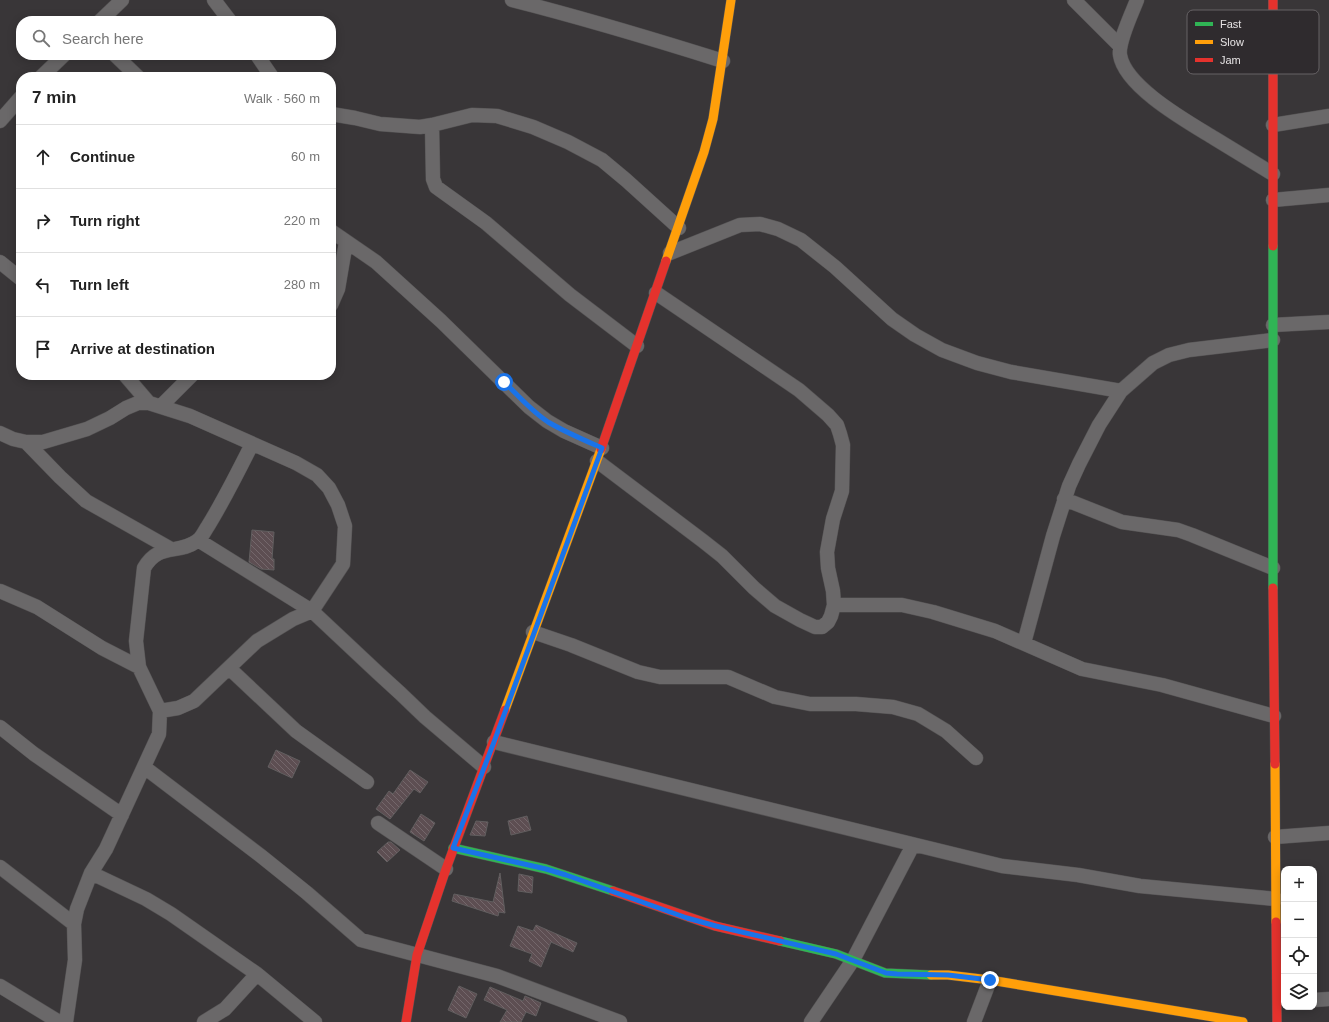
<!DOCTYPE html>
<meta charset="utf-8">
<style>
:root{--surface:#fff;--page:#f6f6f6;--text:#222;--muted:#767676;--line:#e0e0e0}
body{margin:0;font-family:Arial,sans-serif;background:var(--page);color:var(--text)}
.controls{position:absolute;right:12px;bottom:12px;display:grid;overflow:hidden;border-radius:8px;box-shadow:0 2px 10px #0003}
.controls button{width:36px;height:36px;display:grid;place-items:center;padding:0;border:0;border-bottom:1px solid var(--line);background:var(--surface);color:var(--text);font:20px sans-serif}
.stop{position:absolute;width:12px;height:12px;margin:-9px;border:3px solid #1a73e8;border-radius:50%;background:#fff}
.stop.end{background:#1a73e8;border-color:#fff;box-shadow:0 1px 4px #0008}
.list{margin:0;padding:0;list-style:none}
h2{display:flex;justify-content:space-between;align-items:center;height:52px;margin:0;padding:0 16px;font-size:17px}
h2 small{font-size:13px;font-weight:400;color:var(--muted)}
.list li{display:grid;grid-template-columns:26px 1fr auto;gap:12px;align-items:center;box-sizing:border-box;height:64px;padding:0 16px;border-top:1px solid var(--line)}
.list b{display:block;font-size:15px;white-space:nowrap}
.list em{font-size:13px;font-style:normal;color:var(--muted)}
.icon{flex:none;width:22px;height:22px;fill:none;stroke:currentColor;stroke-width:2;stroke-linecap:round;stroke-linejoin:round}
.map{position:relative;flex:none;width:1329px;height:1022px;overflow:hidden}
.search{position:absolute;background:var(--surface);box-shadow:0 2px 10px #0003;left:16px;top:16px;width:320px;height:44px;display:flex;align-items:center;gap:10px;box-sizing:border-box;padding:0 14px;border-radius:16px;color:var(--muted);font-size:15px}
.panel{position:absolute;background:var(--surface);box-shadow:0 2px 10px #0003;left:16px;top:72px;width:320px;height:308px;border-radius:16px}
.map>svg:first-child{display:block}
</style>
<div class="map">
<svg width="1329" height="1022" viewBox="0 0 1329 1022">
<defs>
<pattern id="building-back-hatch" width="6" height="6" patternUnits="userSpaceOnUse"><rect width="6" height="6" fill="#5d4e52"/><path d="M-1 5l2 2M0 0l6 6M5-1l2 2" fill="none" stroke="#74676b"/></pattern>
</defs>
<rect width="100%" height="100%" fill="#393638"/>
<!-- building -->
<path fill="url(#building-back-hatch)" stroke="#615e5f" d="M252 530 274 532 272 559H274V570L261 569 249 562Z
M276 750 300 761 292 778 268 767Z
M410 770 428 782 420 793 414 789 390 819 376 809 389 791 393 794Z
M421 814 435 823 424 841 410 832Z
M527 816 531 830 511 835 508 821Z
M476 821 488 822 485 836 470 835Z
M388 842H391L400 850 387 862 377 852Z
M500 873 505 913 499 912 498 916 452 901 454 894 493 902Z
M519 874 533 877 532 893 518 891Z
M536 925 577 943 573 952 551 942 541 967 529 961 532 954 510 946 518 926 533 931Z
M459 986 477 994 466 1018 448 1010Z
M490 987 523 1001 525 996 541 1003 536 1016 526 1012 521 1022H500L507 1010 484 1000Z"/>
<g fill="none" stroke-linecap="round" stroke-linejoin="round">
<!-- street casing -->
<g stroke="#545253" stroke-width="15">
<path id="street" d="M214 0 230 21
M512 0C583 18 653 39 723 61
M1074 0 1120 46
M1137 0C1132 13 1118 42 1120 55 1125 87 1188 122 1214 138 1234 150 1253 162 1273 174
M100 21 122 0
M115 55 138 77
M257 55 272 77
M41 77 64 55
M331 114 355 118 380 124 420 127 432 125 472 115 497 116 533 127 568 142 602 160 626 180 679 228
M0 121 21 97
M432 125 433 179 436 187 486 223 570 295 637 346
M1273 125 1329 116
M1273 200 1329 195
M331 231 376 262 441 321 529 407 547 421 564 431 602 448
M670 253 740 225 760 224 778 229 801 240 835 267 892 319 915 335 942 350 977 363 1011 372 1121 391
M0 262 21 279
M331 305 338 289 346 242
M1273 325 1329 322
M125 375 149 403
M161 406 192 375
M0 433 13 439 26 442H43L87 429 110 418 126 408 138 403H149L190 416 296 463 317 475 329 488 338 505 345 526 343 564 312 611 293 619 257 641 194 701 178 708 160 711
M26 442 60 477 86 501 171 549
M597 461 703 541 722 556 754 588 775 606 800 620 815 627H822L828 622 831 616 834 605 833 591 828 568 827 552 833 519 842 491 843 445 840 434 837 425 828 415 799 390 656 293
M1064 499 1122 522 1178 530 1192 535 1273 568
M198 540 312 611 377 672 400 693 425 717 484 767
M0 591 37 607 102 648 139 667
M834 605H902L933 612 995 631 1082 669 1162 685 1274 716
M533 632 571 645 638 672 660 677H728L775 697 810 704H856L893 707 918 714 946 731 976 758
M1024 643 1053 536 1069 486 1079 464 1099 425 1121 391 1153 363 1169 355 1189 350 1273 340
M229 668 296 731 367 782
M0 727 34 754 122 815
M494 742 1002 866 1078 875 1140 886 1276 899
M144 767 261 856 307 893 361 940 497 976 620 1022
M378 823 446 869
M1275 837 1329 833
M0 867 74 924
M91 873 146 899 171 914 257 974 315 1022
M0 986 59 1022
M1314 1000 1329 999
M66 1022 75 960 74 924 77 909 91 873 106 849 159 734 160 711 139 667 136 641 144 568C159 542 178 555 197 541 202 538 205 530 208 526 224 500 238 472 252 444
M204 1022 225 1009 257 974
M811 1022 853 960 913 845
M974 1022 990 980"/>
</g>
<!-- fast casing -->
<g stroke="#545253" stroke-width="10">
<path id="fast" d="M1273 246V588
M453 848 546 869 613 891
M780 941 836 954 885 973 931 975"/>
</g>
<!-- slow casing -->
<g stroke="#545253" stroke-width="10">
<path id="slow" d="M666 261 704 152 713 119 731 0
M505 710 601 449
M1275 764 1276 922
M931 975H948L990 980 1243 1022"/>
</g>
<!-- jam casing -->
<g stroke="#545253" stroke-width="10">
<path id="jam" d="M1273 0V246
M601 449 666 261
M1273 588 1275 764
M613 891 715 926 780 941
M1276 922 1277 1022
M406 1022 417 955 446 869 505 710"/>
</g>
<!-- street -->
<use href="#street" stroke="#6a6869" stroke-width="14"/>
<!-- fast -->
<use href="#fast" stroke="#30b455" stroke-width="9"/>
<!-- slow -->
<use href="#slow" stroke="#ff9f0a" stroke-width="9"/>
<!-- jam -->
<use href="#jam" stroke="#e5322d" stroke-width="9"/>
</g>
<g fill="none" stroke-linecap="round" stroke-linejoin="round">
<!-- route -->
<path stroke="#1a73e8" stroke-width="5" d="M504 382C518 395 531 411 548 422 565 432 584 440 602 448L494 742 453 848 546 869 566 875 687 918 716 926 836 954 886 973 897 974 948 975 990 980"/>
</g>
<!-- legend -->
<rect x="1187" y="10" width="132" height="64" rx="6" fill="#2f2b2e" stroke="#666265" stroke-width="1"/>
<rect x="1195" y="22" width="18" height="4" fill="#30b455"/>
<rect x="1195" y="40" width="18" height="4" fill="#ff9f0a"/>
<rect x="1195" y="58" width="18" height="4" fill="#e5322d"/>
<g font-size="11" fill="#e6e3e4">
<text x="1220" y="28">Fast</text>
<text x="1220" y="46">Slow</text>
<text x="1220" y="64">Jam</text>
</g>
</svg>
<div class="controls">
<button>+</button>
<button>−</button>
<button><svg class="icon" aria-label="locate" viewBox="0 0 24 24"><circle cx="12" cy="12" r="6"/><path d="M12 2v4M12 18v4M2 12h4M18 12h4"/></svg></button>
<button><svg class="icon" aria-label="layers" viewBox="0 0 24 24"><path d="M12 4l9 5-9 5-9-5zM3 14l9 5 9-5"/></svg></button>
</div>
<div class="stop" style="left:504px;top:382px"></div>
<div class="stop end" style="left:990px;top:980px"></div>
<div class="search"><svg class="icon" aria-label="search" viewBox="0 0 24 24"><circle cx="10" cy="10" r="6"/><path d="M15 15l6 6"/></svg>Search here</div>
<section class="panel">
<h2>7 min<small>Walk · 560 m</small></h2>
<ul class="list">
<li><svg class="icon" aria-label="ahead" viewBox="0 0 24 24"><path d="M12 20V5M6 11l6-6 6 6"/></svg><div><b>Continue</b></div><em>60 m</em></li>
<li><svg class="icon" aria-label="right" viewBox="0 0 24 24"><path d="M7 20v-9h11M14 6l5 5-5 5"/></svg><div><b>Turn right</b></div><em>220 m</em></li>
<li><svg class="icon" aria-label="left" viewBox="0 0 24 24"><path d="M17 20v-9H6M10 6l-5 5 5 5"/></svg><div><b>Turn left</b></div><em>280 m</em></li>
<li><svg class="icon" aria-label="arrive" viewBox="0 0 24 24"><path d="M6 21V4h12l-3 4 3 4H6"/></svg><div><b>Arrive at destination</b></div></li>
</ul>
</section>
</div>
